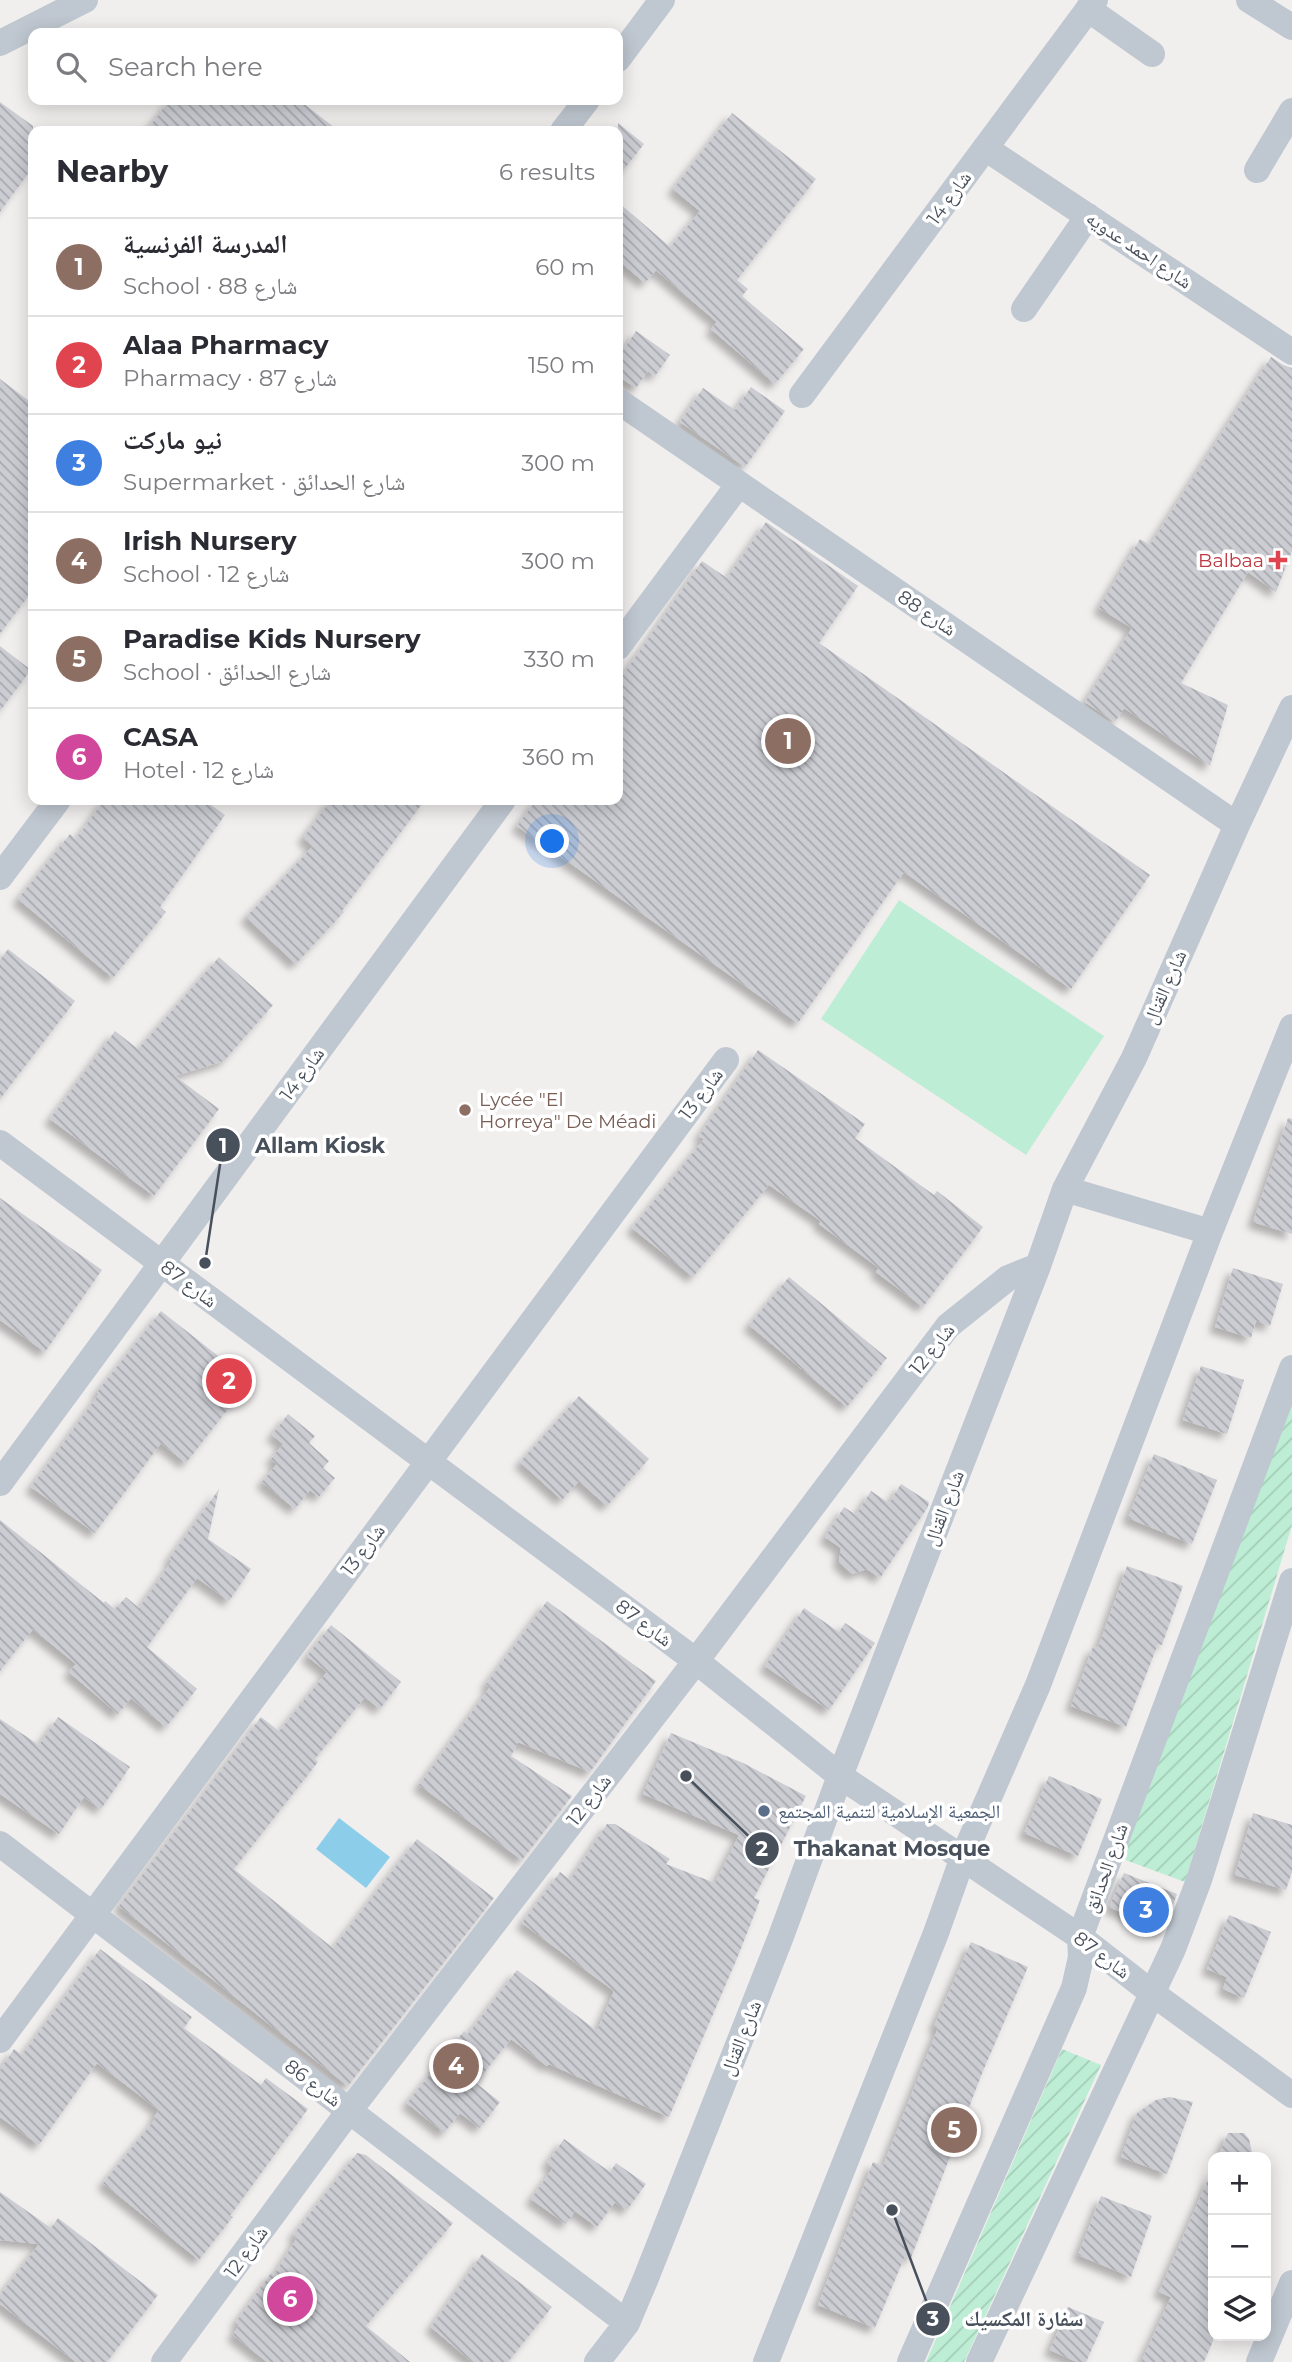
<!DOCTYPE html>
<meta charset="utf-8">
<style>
:root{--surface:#fff;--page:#f2f2f3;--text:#2b2b33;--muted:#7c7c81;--line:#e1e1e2;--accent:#1a73e8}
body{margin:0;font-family:Montserrat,"Noto Naskh Arabic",sans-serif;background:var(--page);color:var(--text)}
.controls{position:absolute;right:21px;bottom:21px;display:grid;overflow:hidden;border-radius:14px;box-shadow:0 4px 18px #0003}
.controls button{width:63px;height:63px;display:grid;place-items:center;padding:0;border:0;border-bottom:2px solid var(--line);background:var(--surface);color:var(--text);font:35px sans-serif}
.you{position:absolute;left:553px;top:842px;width:24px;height:24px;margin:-18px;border:5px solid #fff;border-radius:50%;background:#1a73e8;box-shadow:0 0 0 10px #1a73e833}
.badge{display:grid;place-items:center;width:46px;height:46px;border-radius:50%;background:var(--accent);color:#fff;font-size:23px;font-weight:700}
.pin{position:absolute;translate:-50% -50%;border:4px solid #fff;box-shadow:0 2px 7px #0006}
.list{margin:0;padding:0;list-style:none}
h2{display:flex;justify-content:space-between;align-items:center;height:91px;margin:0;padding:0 28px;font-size:30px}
h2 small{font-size:23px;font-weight:400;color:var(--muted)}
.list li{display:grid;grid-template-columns:46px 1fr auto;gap:21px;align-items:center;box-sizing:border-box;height:98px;padding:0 28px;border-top:2px solid var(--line)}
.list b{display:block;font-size:26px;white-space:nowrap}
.list p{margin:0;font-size:23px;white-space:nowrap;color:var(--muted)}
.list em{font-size:23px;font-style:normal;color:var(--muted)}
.icon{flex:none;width:38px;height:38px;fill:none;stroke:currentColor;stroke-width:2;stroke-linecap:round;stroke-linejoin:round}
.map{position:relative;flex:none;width:1292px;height:2362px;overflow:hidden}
.search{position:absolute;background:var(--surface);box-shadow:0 4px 18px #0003;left:28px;top:28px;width:595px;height:77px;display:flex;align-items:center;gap:18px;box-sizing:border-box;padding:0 24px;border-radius:14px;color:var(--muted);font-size:26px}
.panel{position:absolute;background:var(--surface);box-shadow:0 4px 18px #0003;left:28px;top:126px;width:595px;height:679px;border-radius:14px}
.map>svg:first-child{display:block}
</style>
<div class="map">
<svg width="1292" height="2362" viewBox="0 0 1292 2362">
<defs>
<pattern id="garden-furrows" width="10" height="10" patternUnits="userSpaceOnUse" patternTransform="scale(1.75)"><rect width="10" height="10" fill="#bdedd4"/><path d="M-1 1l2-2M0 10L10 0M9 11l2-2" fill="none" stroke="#a4cdb8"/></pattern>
<pattern id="building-back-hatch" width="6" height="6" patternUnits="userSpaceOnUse" patternTransform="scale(1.75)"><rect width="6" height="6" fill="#cbcdd3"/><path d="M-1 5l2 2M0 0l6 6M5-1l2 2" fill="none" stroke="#a7a9ae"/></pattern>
<filter id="shadow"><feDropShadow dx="-6" dy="6" stdDeviation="3.5" flood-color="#0004"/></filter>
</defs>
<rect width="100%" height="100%" fill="#f1eeee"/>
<!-- garden -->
<path fill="url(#garden-furrows)" d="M1292 1404V1525L1185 1882 1120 1858Z
M1062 2049 1101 2065 964 2362H926Z"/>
<!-- pitch -->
<path fill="#bdedd4" d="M899 900 1104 1036 1026 1155 821 1019Z"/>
<!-- water -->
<path fill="#8ccee9" d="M339 1818 390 1857 366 1888 316 1849Z"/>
<!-- building -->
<path fill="url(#building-back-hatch)" filter="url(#shadow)" d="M170 100H299L339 131H146Z
M0 102 33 126V167L0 212Z
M732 113 816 179 737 280 748 289 742 296 804 349 775 384 711 329 717 322 656 270 645 283 618 260V202L670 247 700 211 673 189Z
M618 123 644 144 618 177Z
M636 331 670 355 655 376 648 371 636 388 618 376V358Z
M1271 357 1283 365 1292 368V551L1276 592 1248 572 1181 683 1228 705 1210 766 1124 708 1115 722 1085 702 1132 628 1099 608 1140 539 1150 545Z
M0 379 33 404V590L0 634Z
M751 387 785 411 745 467 680 422 703 388 735 410Z
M766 522 858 586 819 643 1150 875 1071 989 904 872 798 1023 517 826 536 800H618V682L702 561 727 578Z
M0 646 31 670 0 711Z
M104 800H204L225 815 160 907 166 912 113 978 18 899 70 834 76 839Z
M331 800H425L342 911 344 912 296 964 246 917 313 846 303 838Z
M8 949 75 1001 0 1099V960Z
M219 957 273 1005 224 1061 175 1076 219 1109 154 1196 50 1119 115 1031 138 1049Z
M758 1050 865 1124 855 1138 934 1195 937 1191 983 1227 923 1307 876 1272 879 1268 819 1224 821 1221 769 1185 693 1277 632 1228 704 1139 699 1136Z
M1288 1118 1292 1119V1234L1253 1222Z
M0 1198 102 1270 45 1352 0 1320Z
M1233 1268 1283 1284 1270 1326 1256 1321 1251 1338 1215 1327Z
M789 1277 887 1358 847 1407 749 1325Z
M161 1311 250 1381 186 1463 161 1443 95 1533 31 1487 99 1394 97 1392Z
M1201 1366 1244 1380 1227 1434 1183 1420Z
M579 1396 649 1459 607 1506 579 1481 562 1500 520 1462Z
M288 1414 315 1436 309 1443 329 1461 323 1468 335 1478 319 1497 310 1490 295 1509 262 1482 277 1464 271 1459 283 1444 272 1435Z
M1154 1454 1217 1480 1192 1544 1128 1518Z
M901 1484 929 1502 928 1507 880 1578 867 1569 852 1574 839 1562 841 1548 825 1537 844 1507 856 1515 871 1491 889 1503Z
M219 1489 208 1539 251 1569 229 1601 197 1578 147 1647 197 1689 166 1727 131 1698 118 1714 69 1672 76 1664 33 1629 0 1671V1520L104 1603 105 1601 115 1609 126 1597 139 1608 172 1561 169 1559Z
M1127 1566 1183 1586 1162 1645 1158 1644 1126 1727 1071 1706 1093 1647 1098 1648Z
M547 1601 656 1681 590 1772 518 1742 511 1756 572 1796 522 1860 419 1785 490 1687 486 1684Z
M804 1608 839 1632 845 1623 875 1643 829 1710 765 1666Z
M331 1625 401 1682 380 1709 365 1697 315 1759 318 1762 234 1869 333 1948 417 1839 494 1898 348 2086 119 1906 261 1717 279 1731 327 1672 307 1656Z
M58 1717 130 1767 101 1809 84 1797 59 1834 0 1794V1719L39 1745Z
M671 1733 743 1763 806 1796 754 1898 760 1900 738 1956 669 2117 549 2064 547 2066 511 2039 476 2083 500 2102 480 2128 460 2113 444 2133 407 2103 464 2031 468 2034 517 1970 597 2031 614 1991 522 1923 560 1872 570 1880 607 1824H615L670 1859 666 1864 715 1883 739 1835 643 1794Z
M1049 1776 1102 1799 1078 1856 1024 1833Z
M1253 1813 1292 1825V1872L1286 1890 1235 1875Z
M1124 1873 1177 1894 1163 1931 1109 1907Z
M1229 1915 1271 1932 1244 1998 1223 1989 1227 1977 1207 1969Z
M971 1942 1028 1967 983 2071 911 2258 905 2256 875 2328 818 2305 873 2162 883 2166 938 2028 934 2026Z
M100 1949 192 2017 184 2028 261 2085 266 2078 308 2109 230 2216 233 2217 199 2260 103 2183 156 2118 154 2117 159 2110 97 2063 39 2145 0 2117V2070L14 2049 22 2055Z
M1169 2097 1193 2102 1167 2174 1121 2157 1137 2113 1156 2100Z
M1228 2133H1244L1249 2139 1253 2157H1218Z
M564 2139 610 2172 616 2163 646 2184 627 2210 615 2202 597 2227 575 2211 566 2224 531 2199 553 2168 547 2163Z
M357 2153 366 2155 453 2223 366 2326 410 2362H267L233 2335 239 2325 236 2322 271 2273 274 2275 297 2238 293 2235Z
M1213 2168V2341L1204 2362H1141L1171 2297 1159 2292Z
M0 2192 51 2228 58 2218 158 2295 107 2362H76L0 2304V2295L39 2244 0 2240Z
M1101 2196 1152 2216 1131 2277 1078 2255Z
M482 2254 552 2307 508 2362H472L431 2327Z
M1068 2307 1104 2322 1086 2362H1077L1050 2350Z"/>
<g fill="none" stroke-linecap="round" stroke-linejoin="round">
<!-- street -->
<path stroke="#bfc7d0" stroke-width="26" d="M1249 0 1292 27
M1088 9 1152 54
M0 43 85 0
M618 59 662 0
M563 131 587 100
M985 148 1292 352
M1257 170 1292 111
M1024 309 1088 216
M802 395 1095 0
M618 401 1237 825
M618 647 739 484
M0 877 58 800
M0 1143 696 1661 840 1776 1080 1937 1152 1993 1292 2095
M1065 1189 1210 1232
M0 1483 503 800
M0 1844 627 2323
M0 2040 726 1060
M164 2362 349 2111 696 1661 948 1326 1008 1278 1038 1266
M597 2362 627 2323 646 2278 780 1939 840 1776 1038 1266 1065 1189 1134 1058 1237 825 1292 708
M766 2362 936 1933 963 1857 1038 1685 1210 1232 1292 1027
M910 2362 1074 1988 1081 1957 1080 1937 1292 1368
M979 2362 1173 1949 1199 1880 1292 1581
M1259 2362 1292 2283"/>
</g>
<!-- markers -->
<path fill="#e0444e" stroke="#fff" stroke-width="2.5" d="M1274.5 549.5h7v7h7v7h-7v7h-7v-7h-7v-7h7z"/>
<circle fill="#8d6e63" stroke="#fff" stroke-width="2.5" cx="465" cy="1110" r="7"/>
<circle fill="#5c6f8a" stroke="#fff" stroke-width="2.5" cx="764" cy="1811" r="7"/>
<g text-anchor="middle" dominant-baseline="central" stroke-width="7" stroke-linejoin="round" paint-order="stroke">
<!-- street labels -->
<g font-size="19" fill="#47505b" stroke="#fff">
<text transform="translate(949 198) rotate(-54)">شارع 14</text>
<text transform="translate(1139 250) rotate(34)">شارع احمد عدويه</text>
<text transform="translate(927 613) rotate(34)">شارع 88</text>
<text transform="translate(1165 987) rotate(-66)">شارع القنال</text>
<text transform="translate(302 1074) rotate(-54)">شارع 14</text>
<text transform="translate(701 1094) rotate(-53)">شارع 13</text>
<text transform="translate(189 1284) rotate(37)">شارع 87</text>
<text transform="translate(932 1349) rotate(-51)">شارع 12</text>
<text transform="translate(944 1508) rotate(-69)">شارع القنال</text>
<text transform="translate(363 1550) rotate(-53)">شارع 13</text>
<text transform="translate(644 1623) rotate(37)">شارع 87</text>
<text transform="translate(589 1800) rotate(-52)">شارع 12</text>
<text transform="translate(1106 1868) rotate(-70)">شارع الحدائق</text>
<text transform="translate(1102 1955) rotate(37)">شارع 87</text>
<text transform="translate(741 2038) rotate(-68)">شارع القنال</text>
<text transform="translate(313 2083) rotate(37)">شارع 86</text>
<text transform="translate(246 2252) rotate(-54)">شارع 12</text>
</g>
<!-- health labels -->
<g font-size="19" fill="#be3a42" stroke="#fff" text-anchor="end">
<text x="1264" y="560">Balbaa</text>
</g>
<!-- education labels -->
<g font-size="19" fill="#785e54" stroke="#fff" text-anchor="start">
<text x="479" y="1099">Lycée "El<tspan x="479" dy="22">Horreya" De Méadi</tspan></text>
</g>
<!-- service labels -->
<g font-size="19" fill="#4e5e75" stroke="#fff" text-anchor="start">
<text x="778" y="1811">الجمعية الإسلامية لتنمية المجتمع</text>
</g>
</g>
<!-- callouts -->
<path fill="none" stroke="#47505b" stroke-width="2.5" d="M205 1263L223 1145M686 1776L762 1849M892 2210L933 2319"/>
<g fill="#47505b" stroke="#fff" stroke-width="2.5">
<circle cx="205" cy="1263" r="7"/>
<circle cx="686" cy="1776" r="7"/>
<circle cx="892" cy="2210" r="7"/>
<circle cx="223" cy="1145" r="18"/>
<circle cx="762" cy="1849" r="18"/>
<circle cx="933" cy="2319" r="18"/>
</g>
<g font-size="21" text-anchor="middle" font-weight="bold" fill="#fff">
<text x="223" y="1153">1</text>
<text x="762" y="1856">2</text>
<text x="933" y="2326">3</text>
</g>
<g font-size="21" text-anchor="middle" font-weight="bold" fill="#47505b" stroke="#fff" stroke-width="7" stroke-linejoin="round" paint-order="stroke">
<text x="320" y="1153">Allam Kiosk</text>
<text x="892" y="1856">Thakanat Mosque</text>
<text x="1024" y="2326">سفارة المكسيك</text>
</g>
</svg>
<div class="controls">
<button>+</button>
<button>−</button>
<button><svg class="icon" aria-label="layers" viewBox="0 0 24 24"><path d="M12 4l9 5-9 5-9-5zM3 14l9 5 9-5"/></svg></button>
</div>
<div class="you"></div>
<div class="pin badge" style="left:788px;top:741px;background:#8d6e63">1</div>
<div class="pin badge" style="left:229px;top:1381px;background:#e0444e">2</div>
<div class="pin badge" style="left:1146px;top:1910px;background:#3f7fe0">3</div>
<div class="pin badge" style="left:456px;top:2066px;background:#8d6e63">4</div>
<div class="pin badge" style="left:954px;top:2130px;background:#8d6e63">5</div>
<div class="pin badge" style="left:290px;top:2299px;background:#d1479c">6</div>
<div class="search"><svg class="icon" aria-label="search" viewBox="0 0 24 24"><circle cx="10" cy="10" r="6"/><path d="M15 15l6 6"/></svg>Search here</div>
<section class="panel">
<h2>Nearby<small>6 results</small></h2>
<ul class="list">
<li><span class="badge" style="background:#8d6e63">1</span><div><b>المدرسة الفرنسية</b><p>School · شارع 88</p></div><em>60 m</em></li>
<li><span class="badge" style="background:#e0444e">2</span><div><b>Alaa Pharmacy</b><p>Pharmacy · شارع 87</p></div><em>150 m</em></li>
<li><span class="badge" style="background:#3f7fe0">3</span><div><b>نيو ماركت</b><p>Supermarket · شارع الحدائق</p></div><em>300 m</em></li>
<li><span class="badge" style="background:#8d6e63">4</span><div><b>Irish Nursery</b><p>School · شارع 12</p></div><em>300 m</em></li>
<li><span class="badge" style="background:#8d6e63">5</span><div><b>Paradise Kids Nursery</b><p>School · شارع الحدائق</p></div><em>330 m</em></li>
<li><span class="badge" style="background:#d1479c">6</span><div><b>CASA</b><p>Hotel · شارع 12</p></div><em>360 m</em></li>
</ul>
</section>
</div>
